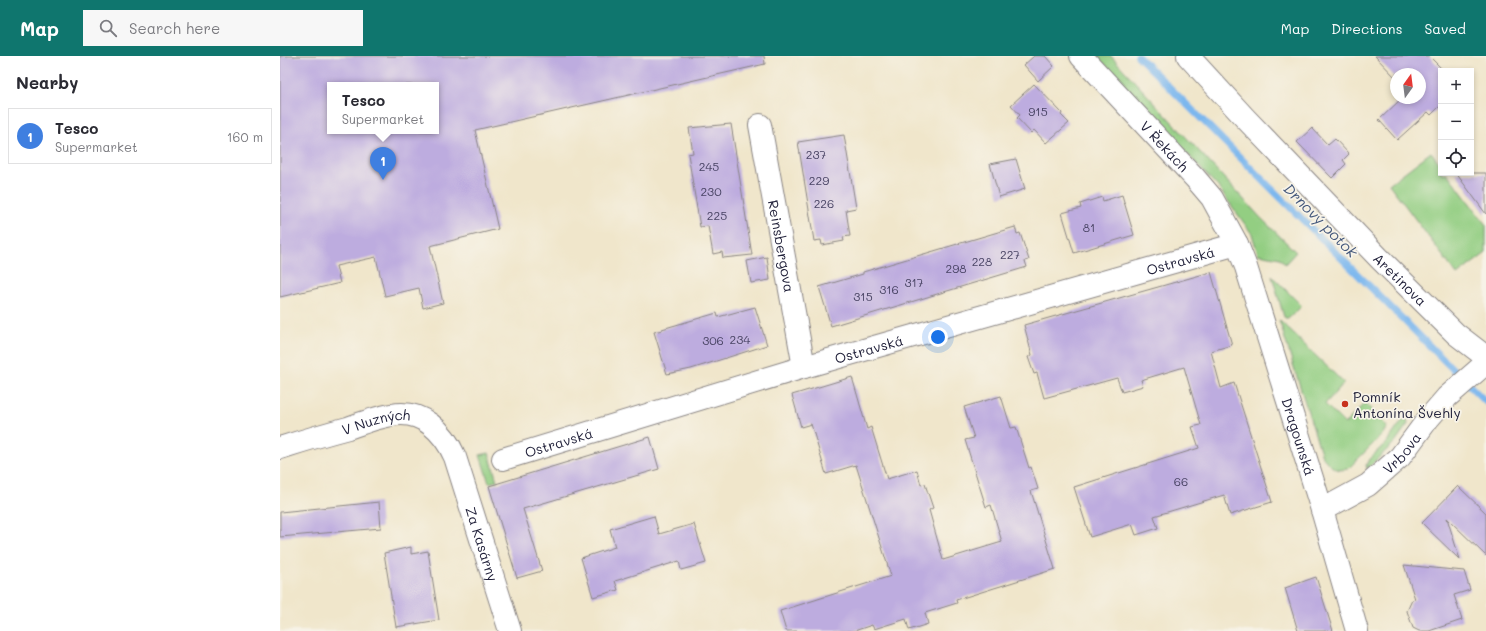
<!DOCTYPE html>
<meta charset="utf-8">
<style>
:root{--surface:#fff;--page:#f7f7f7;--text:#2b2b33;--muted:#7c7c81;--line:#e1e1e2;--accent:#0f766e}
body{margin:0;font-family:Mali,sans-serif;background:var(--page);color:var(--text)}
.controls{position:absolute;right:12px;top:12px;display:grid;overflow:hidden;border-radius:0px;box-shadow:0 2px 6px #0003}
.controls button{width:36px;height:36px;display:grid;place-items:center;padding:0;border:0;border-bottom:1px solid var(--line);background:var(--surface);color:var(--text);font:20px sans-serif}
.compass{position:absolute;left:1110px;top:12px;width:36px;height:36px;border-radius:50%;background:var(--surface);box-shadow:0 2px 6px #0003;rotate:14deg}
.you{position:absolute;left:658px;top:281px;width:14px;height:14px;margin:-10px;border:3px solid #fff;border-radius:50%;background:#1a73e8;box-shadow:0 0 0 6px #1a73e833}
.badge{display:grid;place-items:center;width:26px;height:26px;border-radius:50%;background:var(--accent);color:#fff;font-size:13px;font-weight:700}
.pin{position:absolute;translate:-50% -33px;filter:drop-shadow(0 1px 2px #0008)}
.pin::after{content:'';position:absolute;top:21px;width:14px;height:12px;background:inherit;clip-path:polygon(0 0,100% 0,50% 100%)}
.popup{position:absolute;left:47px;top:26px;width:112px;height:52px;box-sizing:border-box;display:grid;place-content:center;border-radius:0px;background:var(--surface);filter:drop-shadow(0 1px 3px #0005);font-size:13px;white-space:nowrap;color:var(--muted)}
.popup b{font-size:15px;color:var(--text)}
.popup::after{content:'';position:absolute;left:50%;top:100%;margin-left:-8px;border:8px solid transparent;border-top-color:var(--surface)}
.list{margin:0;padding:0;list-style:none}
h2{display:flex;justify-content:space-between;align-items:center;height:52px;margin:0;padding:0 16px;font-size:17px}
h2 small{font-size:13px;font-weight:400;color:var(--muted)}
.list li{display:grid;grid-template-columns:26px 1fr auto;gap:12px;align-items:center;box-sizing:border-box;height:56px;margin:0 8px 8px;padding:0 8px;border:1px solid var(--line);border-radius:0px}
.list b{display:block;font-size:15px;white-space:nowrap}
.list p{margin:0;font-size:13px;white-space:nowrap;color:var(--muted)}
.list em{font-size:13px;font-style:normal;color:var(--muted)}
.icon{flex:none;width:22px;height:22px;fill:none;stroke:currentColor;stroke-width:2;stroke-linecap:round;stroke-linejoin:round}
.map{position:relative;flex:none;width:1206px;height:575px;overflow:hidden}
header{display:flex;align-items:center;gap:24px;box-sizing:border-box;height:56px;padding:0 20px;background:var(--accent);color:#fff}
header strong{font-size:19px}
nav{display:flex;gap:22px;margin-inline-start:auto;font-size:14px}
.search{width:280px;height:36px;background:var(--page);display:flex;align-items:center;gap:10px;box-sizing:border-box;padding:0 14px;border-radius:0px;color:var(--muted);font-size:15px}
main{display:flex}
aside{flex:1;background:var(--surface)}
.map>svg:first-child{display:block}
</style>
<header>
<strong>Map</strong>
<div class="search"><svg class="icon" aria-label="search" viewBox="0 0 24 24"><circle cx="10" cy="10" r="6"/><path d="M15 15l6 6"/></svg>Search here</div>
<nav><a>Map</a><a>Directions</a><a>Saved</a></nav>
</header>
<main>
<aside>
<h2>Nearby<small></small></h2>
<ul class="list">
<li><span class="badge" style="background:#3f7fe0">1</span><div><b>Tesco</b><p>Supermarket</p></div><em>160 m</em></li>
</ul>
</aside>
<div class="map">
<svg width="1206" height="575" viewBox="0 0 1206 575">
<rect width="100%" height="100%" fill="#f7f3e8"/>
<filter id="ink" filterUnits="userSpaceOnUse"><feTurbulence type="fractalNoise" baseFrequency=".025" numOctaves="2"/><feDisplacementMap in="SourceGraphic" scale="8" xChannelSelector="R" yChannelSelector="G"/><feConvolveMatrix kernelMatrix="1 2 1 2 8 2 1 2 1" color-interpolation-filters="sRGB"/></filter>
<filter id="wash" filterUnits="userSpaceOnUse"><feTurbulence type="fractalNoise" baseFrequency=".012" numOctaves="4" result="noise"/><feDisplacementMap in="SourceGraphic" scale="16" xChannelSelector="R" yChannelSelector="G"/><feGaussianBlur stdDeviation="0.9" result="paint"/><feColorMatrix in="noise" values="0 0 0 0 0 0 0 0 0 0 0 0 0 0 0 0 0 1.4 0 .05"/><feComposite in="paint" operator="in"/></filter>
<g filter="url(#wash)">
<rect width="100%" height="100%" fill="#f0e6cb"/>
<!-- green -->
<path fill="#93ce82" stroke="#5a785e" d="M817 0H831L980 161 1016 196 1005 208 1000 202 978 198 972 178 938 131Z
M1151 96 1161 109V117H1167L1206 169V197L1177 219 1109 128Z
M992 220 1022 250 1008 263 1004 261Z
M999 264 1064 327 1045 348 1065 368 1085 347 1104 367 1107 371 1102 379 1068 413C1055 416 1050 410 1042 400Z
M1126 360 1128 368 1115 386 1087 413 1086 409 1089 403 1106 387Z
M209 397 217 425 209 427 200 399Z"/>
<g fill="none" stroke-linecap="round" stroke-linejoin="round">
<!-- stream -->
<path stroke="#7cb7ee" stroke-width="7" d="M858 0 1206 346"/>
</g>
<g id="blocks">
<!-- building -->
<path fill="#bdacdf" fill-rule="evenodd" d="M0 0H484L485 8 195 74 218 173 150 190 163 247 143 252 139 232 105 240 96 201 56 210 60 227 0 241ZM50 29H156V75H50Z
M754 0H765L774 10 758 25 744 9Z
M1095 0H1149L1161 12V49L1151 59 1148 56 1117 84 1099 64 1122 42H1140V18H1116V22Z
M754 28 782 57 781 59 789 67 766 87 754 74 751 77 737 62 740 59 731 49Z
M451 68 472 199 443 202 442 196 433 198 428 170 420 171 408 98 413 97 409 72Z
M1032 72 1048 89 1055 83 1069 98 1063 104 1066 108 1052 122 1017 86Z
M564 79 576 152 566 154 570 180 563 181 564 185 542 189 541 184 534 185 518 86Z
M736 103 745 133 719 141 710 108Z
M1176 117H1206V158Z
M842 139 854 179 794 197 782 157 801 152 800 148 822 141 823 145Z
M735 171 737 178 740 177 749 204 745 205 747 211 551 270 539 231 583 218V216Z
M487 201 490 224 471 227 467 205Z
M931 216 952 289 931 295 941 332 954 327 992 446 950 459 944 439 874 460 878 472 856 479 852 468 810 481 794 431 919 392 912 371 921 369 904 311 861 324 863 330 842 336 837 322 764 342 757 317 754 318 748 301 752 299 744 269Z
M475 251 487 289 411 313 387 318 374 276 382 274V273L437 257 438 261Z
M572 321 587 373 591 371 607 423 637 414 641 429 645 428 653 452 649 454 663 504 722 486 711 449 706 451 685 384 694 382 684 351 721 340 731 372 736 371 749 412 751 411 758 433 751 435 775 513 676 544 677 547 645 557 648 568 629 574 626 563 594 573 592 569 574 575H506L500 555 611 520 576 409 546 418 531 368 521 371 512 339Z
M370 381 379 413 243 453 262 515 237 522 209 430Z
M1178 430 1206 457V500L1167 462 1180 504 1142 467Z
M99 446 101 472 0 481V456Z
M374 460 379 478 414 468 426 507 401 514 399 505 335 525 338 534 313 541 301 502 335 491 330 473Z
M131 491V498L148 495 159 564 116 571 104 497Z
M1124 509 1184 515 1190 534 1174 539 1182 564 1149 575H1139L1133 572 1127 555 1132 544 1135 543Z
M1036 521 1053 575H1018L1005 532Z"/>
</g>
</g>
<g filter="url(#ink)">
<use href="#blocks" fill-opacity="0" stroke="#898483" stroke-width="1"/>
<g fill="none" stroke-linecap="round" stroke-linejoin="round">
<!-- minor casing -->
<g stroke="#898483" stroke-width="24">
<g id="minor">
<path id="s1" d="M908 0 965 62 1100 203 1176 278 1206 301"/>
<path id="s2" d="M480 69 524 311"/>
<path id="s3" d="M0 392C22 385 45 378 68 372 82 367 97 361 112 359 142 353 164 376 175 401L230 575"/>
<path id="s4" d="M223 403 524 311 957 188"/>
<path id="s5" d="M1042 454 1088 429 1120 401 1148 363 1167 341 1206 307"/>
</g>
</g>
<!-- tertiary casing -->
<g stroke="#898483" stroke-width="24">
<g id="tertiary">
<path id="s6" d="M801 0 915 122 932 142 957 188 966 211 1042 454 1077 575"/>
</g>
</g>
<!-- minor -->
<use href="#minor" stroke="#fff" stroke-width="22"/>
<!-- tertiary -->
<use href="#tertiary" stroke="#fff" stroke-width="22"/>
</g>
</g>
<!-- markers -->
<circle fill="#c8321e" stroke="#f7f3e8" stroke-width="1.5" cx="1065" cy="348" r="4"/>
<g text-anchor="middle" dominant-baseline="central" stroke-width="3.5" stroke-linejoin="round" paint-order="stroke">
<!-- number labels -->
<g font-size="12" fill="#494464">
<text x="758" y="55">915</text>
<text x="536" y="98">237</text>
<text x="429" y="110">245</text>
<text x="539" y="124">229</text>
<text x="431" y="135">230</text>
<text x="544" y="147">226</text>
<text x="437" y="159">225</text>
<text x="809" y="171">81</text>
<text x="730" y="198">227</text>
<text x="702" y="205">228</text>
<text x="676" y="212">298</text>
<text x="634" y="226">317</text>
<text x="609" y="233">316</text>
<text x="583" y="240">315</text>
<text x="460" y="283">234</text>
<text x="433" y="284">306</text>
<text x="901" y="425">66</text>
</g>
<!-- street labels -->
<g font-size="14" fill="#22223b" stroke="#f7f3e8">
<text stroke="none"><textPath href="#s6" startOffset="123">V Řekách</textPath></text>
<text stroke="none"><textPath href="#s2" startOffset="123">Reinsbergova</textPath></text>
<text stroke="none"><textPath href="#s4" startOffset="706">Ostravská</textPath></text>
<text stroke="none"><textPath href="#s1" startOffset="308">Aretinova</textPath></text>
<text stroke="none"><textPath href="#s4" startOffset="382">Ostravská</textPath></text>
<text stroke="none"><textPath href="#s3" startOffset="100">V Nuzných</textPath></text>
<text stroke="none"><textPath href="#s6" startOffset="448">Dragounská</textPath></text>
<text stroke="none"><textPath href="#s4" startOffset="58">Ostravská</textPath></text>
<text stroke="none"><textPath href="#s5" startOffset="99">Vrbova</textPath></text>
<text stroke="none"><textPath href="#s3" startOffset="290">Za Kasárny</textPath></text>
</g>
<!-- poi labels -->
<g font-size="14" fill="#22223b" stroke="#f7f3e8" text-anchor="start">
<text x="1073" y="340">Pomník<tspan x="1073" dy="16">Antonína Švehly</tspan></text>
</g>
<!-- water labels -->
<g font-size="15" font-style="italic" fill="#42567a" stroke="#f7f3e8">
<text transform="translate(1041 164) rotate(45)">Drnový potok</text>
</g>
</g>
</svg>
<div class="controls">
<button>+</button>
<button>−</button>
<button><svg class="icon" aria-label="locate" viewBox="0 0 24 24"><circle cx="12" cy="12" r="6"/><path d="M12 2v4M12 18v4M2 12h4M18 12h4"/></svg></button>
</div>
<svg class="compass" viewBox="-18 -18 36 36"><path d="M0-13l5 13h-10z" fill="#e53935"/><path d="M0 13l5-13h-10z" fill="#7c7c81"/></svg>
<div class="you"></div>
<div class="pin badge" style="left:103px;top:124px;background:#3f7fe0">1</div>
<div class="popup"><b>Tesco</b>Supermarket</div>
</div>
</main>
